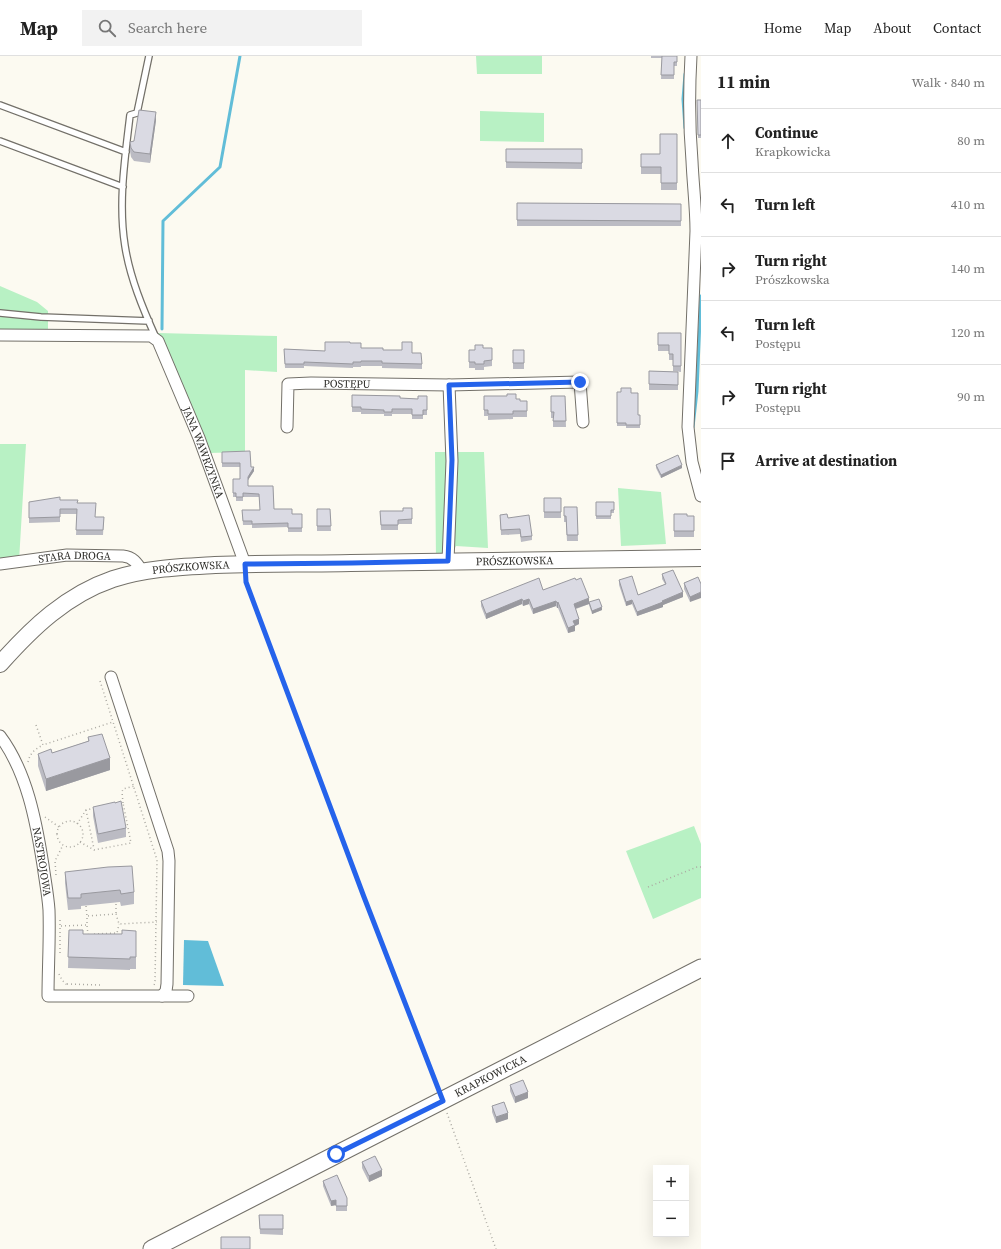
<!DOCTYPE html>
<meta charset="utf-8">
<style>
:root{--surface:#fff;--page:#f2f2f2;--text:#222;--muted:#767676;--line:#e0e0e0}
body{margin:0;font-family:"Source Serif 4",serif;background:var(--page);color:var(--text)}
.controls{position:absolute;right:12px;bottom:12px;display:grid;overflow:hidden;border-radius:0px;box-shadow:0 4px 16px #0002}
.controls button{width:36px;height:36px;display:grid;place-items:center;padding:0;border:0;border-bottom:1px solid var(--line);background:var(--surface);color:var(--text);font:20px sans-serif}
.stop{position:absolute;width:12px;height:12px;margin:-9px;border:3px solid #2563eb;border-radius:50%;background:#fff}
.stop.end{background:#2563eb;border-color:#fff;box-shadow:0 1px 4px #0008}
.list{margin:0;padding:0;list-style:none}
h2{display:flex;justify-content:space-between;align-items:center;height:52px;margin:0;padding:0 16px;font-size:17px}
h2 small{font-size:13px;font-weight:400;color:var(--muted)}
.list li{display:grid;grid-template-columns:26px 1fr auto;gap:12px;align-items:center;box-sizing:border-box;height:64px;padding:0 16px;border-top:1px solid var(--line)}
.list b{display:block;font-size:15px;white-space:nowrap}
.list p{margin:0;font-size:13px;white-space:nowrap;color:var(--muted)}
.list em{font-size:13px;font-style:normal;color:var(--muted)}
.icon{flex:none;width:22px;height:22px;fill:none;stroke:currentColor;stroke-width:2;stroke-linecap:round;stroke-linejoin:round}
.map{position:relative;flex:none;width:701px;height:1193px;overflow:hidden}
header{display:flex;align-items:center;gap:24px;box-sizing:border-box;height:56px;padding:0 20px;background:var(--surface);border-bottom:1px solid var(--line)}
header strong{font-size:19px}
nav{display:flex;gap:22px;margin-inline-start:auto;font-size:14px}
.search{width:280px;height:36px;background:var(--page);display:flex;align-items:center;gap:10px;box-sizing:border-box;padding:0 14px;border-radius:0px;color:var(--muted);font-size:15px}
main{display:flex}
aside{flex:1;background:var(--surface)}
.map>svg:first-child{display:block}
</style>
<header>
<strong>Map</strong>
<div class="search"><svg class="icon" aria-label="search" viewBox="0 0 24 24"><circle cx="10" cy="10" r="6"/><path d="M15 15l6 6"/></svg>Search here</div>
<nav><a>Home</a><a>Map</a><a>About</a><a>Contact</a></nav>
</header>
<main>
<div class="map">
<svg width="701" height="1193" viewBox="0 0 701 1193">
<rect width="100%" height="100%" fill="#fcfaf1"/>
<!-- green -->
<path fill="#b8f1c4" d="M476 0H542V18H477Z
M480 55 544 57V86L480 85Z
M0 230 37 246 48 255V280L0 279Z
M158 277 277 280V316L245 314V396L209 397 158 285Z
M0 388H26L19 505 0 508Z
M435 396H484L488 492 456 490 448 505H436Z
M618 432 661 436 666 488 621 490Z
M694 770 701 788V842L653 863 626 795Z"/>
<!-- water -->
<path fill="#61bdd8" d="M184 884 208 885 224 930 183 929Z"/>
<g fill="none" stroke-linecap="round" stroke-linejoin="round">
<!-- stream -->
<path stroke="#61bdd8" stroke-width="3" d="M685 72 683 43 685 18
M162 273 163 165 220 111 240 0
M693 371 697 335 701 240"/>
<!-- service casing -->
<g stroke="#737069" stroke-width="8">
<path id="service" d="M149 0 137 57 130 59C125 102 118 147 125 190 130 222 143 253 156 282
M0 49 126 96
M0 85 123 131
M0 257 41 261 149 265"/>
</g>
<!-- minor casing -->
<g stroke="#737069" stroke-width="13">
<g id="minor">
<path d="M691 0C689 35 689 70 692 105 693 128 696 152 696 175L688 371 692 406 701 440"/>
<path id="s1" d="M0 279 151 280 158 285 199 382 245 508"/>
<path id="s2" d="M287 371 288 328 311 327 449 329 580 326 583 366"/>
<path d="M448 505 452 405 449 329"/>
<path id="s3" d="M0 508 67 499 123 500C133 501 137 507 142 515"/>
<path d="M111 621 168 795 169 805 167 928 166 935 162 940"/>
<path id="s4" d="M0 680C27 716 36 765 43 809 45 824 48 839 49 854 50 883 48 912 48 940H188"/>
</g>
</g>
<!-- secondary casing -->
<g stroke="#737069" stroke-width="18">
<g id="secondary">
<path id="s5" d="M0 608C32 572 66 539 113 523 147 512 180 511 215 509 260 507 306 508 351 507 468 506 584 503 701 502"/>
</g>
</g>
<!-- primary casing -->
<g stroke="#737069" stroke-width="19">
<g id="primary">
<path id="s6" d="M152 1193 701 912"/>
</g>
</g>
<!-- path -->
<path stroke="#aba9a2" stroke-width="1.5" stroke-dasharray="1 3" stroke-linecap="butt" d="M246 520V526L364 841 438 1033
M100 625 157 804 155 927 154 929
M36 669 43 689 113 666
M28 706C30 697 35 693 43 689
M119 747H123L122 736 123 733 134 730
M86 754 94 793
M45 761 59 771
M57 778a13 13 0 1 1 26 0a13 13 0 1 1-26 0Z
M77 768 86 754 94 752
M80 786 94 794 131 787 123 747
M56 819 55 805 63 789
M648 831 697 811H701
M116 848V858
M86 850 87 860
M61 870 87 869V860L116 858 119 868 157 866
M87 870 88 878
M94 878 117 877 119 868
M60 897V863
M59 918 62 924 67 929
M67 928 100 929
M447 1057 496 1193"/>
<!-- service -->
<use href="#service" stroke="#fff" stroke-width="5.5"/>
<!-- minor -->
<use href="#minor" stroke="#fff" stroke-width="11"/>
<!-- secondary -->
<use href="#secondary" stroke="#fff" stroke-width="16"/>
<!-- primary -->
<use href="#primary" stroke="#fff" stroke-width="17"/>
</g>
<!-- wall -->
<path fill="#bbbbc3" d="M651 0H677V10H674V23H661L662 2H651Z
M697 44H701V82H698Z
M156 64 150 107 134 105 131 101 130 95V86L134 85Z
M677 78V134H661V118H641V98H660Z
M506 93H582V113L506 112Z
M517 147 681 148V170H517Z
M658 277H681V316L673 315V304H669V295H658Z
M350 287 361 292 383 294H402L412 297 422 308V313L382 312V310H361V311H353V312L304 310V312H285L284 293 325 295Z
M483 292H492V310L484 311V314H475V312H469V294H475Z
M513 294H524V313H513Z
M649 315 678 316V334H649Z
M617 336 631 337 638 359H640V372H626V370H617Z
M352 339 400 342 418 343 427 340V359H423V363H412V358H392V360H384V358H361V356H352Z
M484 340 516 343 520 345H527V361H513V363L488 364V360H484Z
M551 340H565L566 371H553V362H551Z
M222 396 251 411 254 415 248 424V430H273L274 453 292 458H302V476H288V471L252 472V469H243L242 454H260L259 441H243V445H236V441H233V423H240V411H222Z
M656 409 682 412 661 422 656 412Z
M544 442H561V462H544Z
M60 444 77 447 95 461H104L103 479H76L77 458H60V466L29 467V446Z
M596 446H614V457H611V463H596Z
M564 451H577L578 485H567L566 466H564Z
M412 452V468H398V474H381L380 455H403Z
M317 453H330L331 475H317Z
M674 458 687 460H694V481H674Z
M500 459 508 462 532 480V484L521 486 520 478 501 479Z
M662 518 683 541 663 549V551L637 560 632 548 626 550 619 529V524L638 539 665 528 662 523Z
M698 521 690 546 684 533V527Z
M576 524 589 548 576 553 579 568 575 570V575L568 577 558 552H557L556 550 533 558 529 548 523 550 522 548 486 563 481 550V545L543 534Z
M589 546 602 554 592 558 589 549Z
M88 681 110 714 46 735 38 710V698L52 697 88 685Z
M93 751 126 772V781L98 787 93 760Z
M65 816 134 836V848L121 850 120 846 81 850V853L68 854 65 827Z
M69 874 83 878H122L136 875V913H130V914L68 912Z
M510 1029 528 1042 515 1047 510 1035Z
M492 1050 508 1063 496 1067 492 1056Z
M362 1106 382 1120 369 1126 362 1112Z
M323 1125 347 1142V1155H336V1149L331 1150 323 1130Z
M259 1159H283V1179L260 1178Z"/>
<!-- shaded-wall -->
<path fill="#99999f" d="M156 56V64L150 107V98Z
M682 409V412L661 422V419Z
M254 411V415L248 424V421Z
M683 536V541L663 549V551L637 560V556Z
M701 536V542L690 546V541Z
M589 542V548L574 553V548Z
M522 543V548L486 563V558Z
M529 543V548L523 550V545Z
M632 544V548L626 550V546Z
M556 545V550L533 558V553Z
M558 546V552H557V547Z
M602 551V554L592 558V555Z
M579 563V568L575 570V575L568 577V572L573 565Z
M110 702V714L46 735V723Z
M528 1036V1042L515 1047V1041Z
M508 1057V1063L496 1067V1061Z
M382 1114V1120L369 1126V1120Z
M336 1144V1149L331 1150V1145Z"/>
<!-- building -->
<path fill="#dadae3" stroke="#99999f" d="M662 0H677V6H674V19H661Z
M697 44H701V79H698Z
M139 54 156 56 150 98 134 96 131 92 130 86 134 85Z
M660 78H677V127H661V111H641V98H660Z
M506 93H582V107L506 106Z
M517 147 681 148V165L517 164Z
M658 277H681V310H673V298H669V289H658Z
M325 286H350V287H361V292H383V294H402V286H412V297H421L422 308 382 307V305H361V306H353V308L304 306V308H285L284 293 325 295Z
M475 289H483V292H492V304L484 305V308H475V306H469V294H475Z
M513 294H524V307H513Z
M649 315 678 316V329L649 328Z
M621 332H631V337H638V359H640V369H626V367H617V336H621Z
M507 338H516V343H520V345H527V355H513V358H488V354H484V340H507Z
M352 339 400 340V342L418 343V340H427V354H423V359H412V353H392V356H384V354L361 353V351H352Z
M551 340H565L566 365H553L554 356H551Z
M250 395 251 411H254L248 421V430H273L274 453H292V458H302V472H288V467L252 468V465H243L242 454H260L259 438 243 437V441H236V437H233V423H240V407H222V396Z
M678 399 682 409 661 419 656 409Z
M60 441V444H78L77 447H96L95 461H104L103 474H76L77 453H60V461L29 462V446Z
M544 442H561V456H544Z
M596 446H614V454H611V460H596Z
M564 451H577L578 479H567L566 460H564Z
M403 452H412V463L398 464V469H381L380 455H403Z
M317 453H330L331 470H317Z
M507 458 508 462 529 459 532 480 521 481 520 473 501 474 500 459Z
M674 458H687V460H694V475H674Z
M673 514 683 536 662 545 663 546 637 556 632 544 626 546 619 524 632 520 638 539 666 528 662 518Z
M698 521 701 528V536L690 541 684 527Z
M539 522 543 534 575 522 576 524 581 522 589 542 574 548 579 563 573 565 575 569 568 572 558 546 557 547 556 545 533 553 529 543 523 545 522 543 486 558 481 545Z
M599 543 602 551 592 555 589 546Z
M102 678 110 702 46 723 38 698 51 693 52 697 89 685 88 681Z
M121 745 126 772 98 778 93 751 115 746V747Z
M132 810 134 836 121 838 120 834 81 838V842H68L65 816 108 811Z
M69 874H83V878H122V874L136 875V901H130V903L68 901Z
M523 1024 528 1036 515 1041 510 1029Z
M504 1046 508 1057 496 1061 492 1050Z
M375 1100 382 1114 369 1120 362 1106Z
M337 1119 347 1142V1150H336V1144L331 1145 323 1125Z
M259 1159H283V1173H260Z
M221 1181H250V1193H221Z"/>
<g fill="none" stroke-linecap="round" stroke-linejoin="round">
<!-- route -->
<path stroke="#2563eb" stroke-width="5" d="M336 1098 443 1045 364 841 246 526 245 508 352 507 448 505 452 404 449 329 580 326"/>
</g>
<g text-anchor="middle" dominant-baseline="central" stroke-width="4" stroke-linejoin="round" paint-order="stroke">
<!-- street labels -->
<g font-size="11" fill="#2f2e2a" stroke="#fff">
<text stroke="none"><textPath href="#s2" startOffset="102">POSTĘPU</textPath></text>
<text stroke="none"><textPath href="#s1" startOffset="280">JANA WAWRZYNKA</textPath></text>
<text stroke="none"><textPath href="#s3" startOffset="75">STARA DROGA</textPath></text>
<text stroke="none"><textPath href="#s5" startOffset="546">PRÓSZKOWSKA</textPath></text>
<text stroke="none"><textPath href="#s5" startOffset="222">PRÓSZKOWSKA</textPath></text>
<text stroke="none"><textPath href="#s4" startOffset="134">NASTROJOWA</textPath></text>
<text stroke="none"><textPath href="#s6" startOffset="380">KRAPKOWICKA</textPath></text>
</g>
</g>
</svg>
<div class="controls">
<button>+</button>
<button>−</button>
</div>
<div class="stop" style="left:336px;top:1098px"></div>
<div class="stop end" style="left:580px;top:326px"></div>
</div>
<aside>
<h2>11 min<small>Walk · 840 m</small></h2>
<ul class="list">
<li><svg class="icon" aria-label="ahead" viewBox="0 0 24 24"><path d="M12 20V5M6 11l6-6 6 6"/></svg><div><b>Continue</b><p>Krapkowicka</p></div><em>80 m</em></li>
<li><svg class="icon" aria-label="left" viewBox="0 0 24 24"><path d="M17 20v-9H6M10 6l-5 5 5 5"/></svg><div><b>Turn left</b></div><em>410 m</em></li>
<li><svg class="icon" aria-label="right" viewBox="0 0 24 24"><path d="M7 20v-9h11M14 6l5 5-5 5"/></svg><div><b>Turn right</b><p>Prószkowska</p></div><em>140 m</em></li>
<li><svg class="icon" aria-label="left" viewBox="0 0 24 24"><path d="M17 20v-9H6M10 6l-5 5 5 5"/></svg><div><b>Turn left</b><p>Postępu</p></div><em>120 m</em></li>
<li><svg class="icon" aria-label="right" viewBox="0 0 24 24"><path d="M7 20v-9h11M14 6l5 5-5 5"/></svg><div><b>Turn right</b><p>Postępu</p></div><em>90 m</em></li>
<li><svg class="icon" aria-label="arrive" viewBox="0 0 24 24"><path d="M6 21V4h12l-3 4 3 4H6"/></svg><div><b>Arrive at destination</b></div></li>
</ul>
</aside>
</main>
